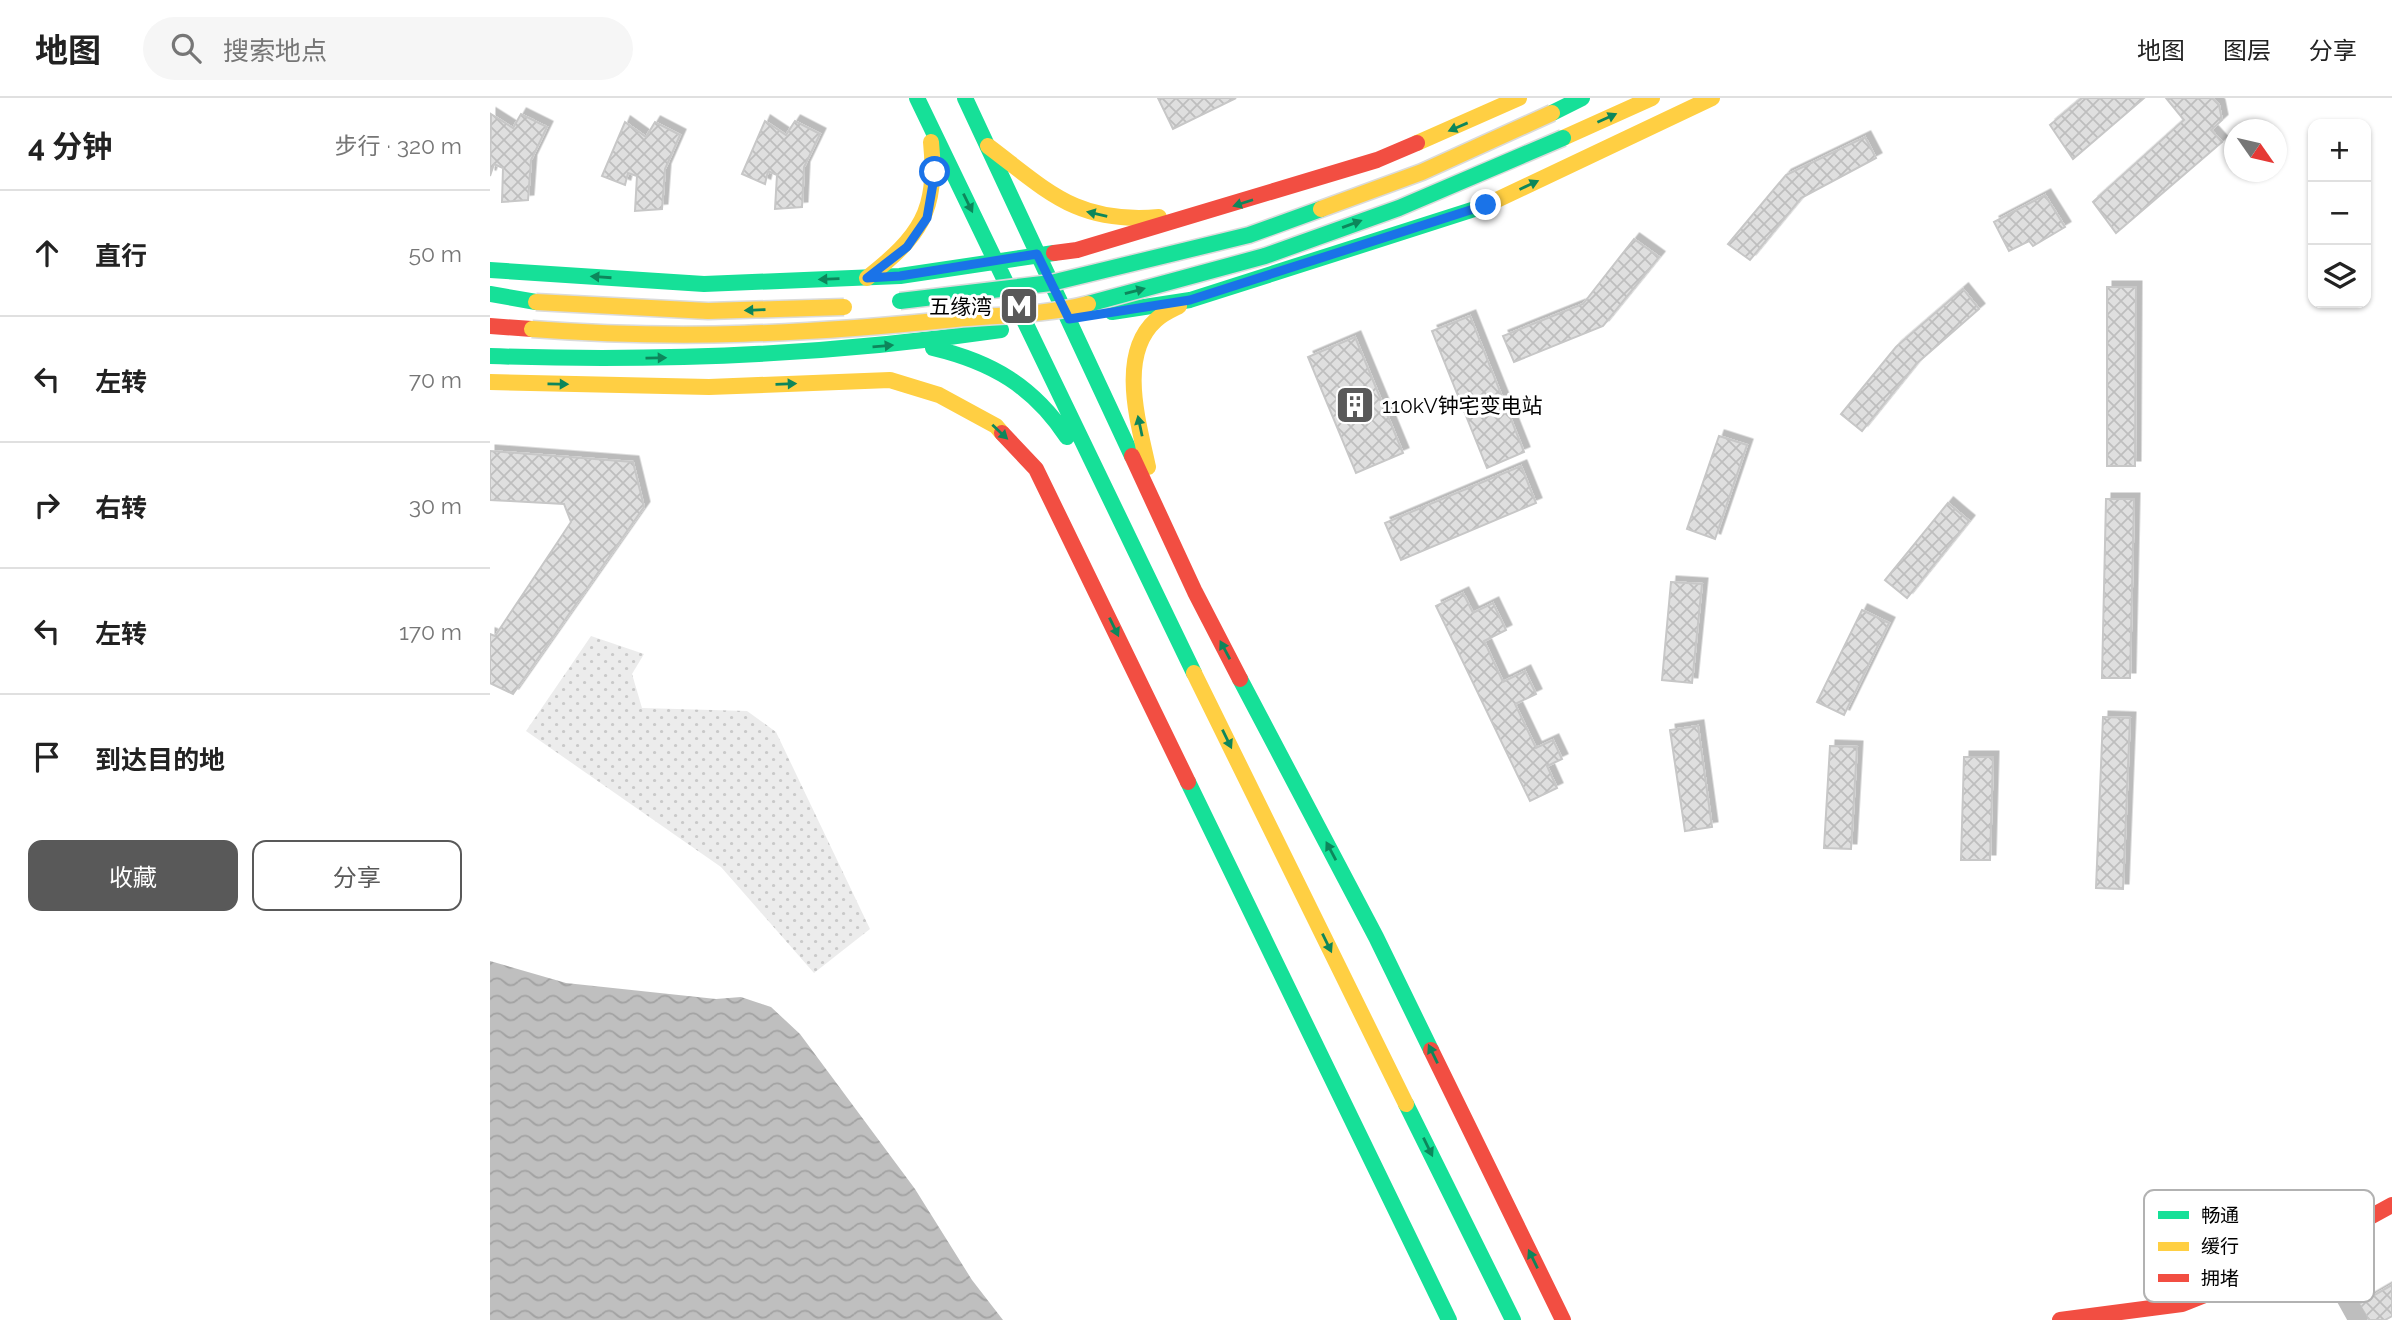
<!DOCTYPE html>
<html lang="zh">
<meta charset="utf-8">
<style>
:root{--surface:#fff;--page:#f6f6f6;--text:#222;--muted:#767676;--line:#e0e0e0;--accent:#595959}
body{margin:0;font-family:Raleway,"Noto Sans SC",sans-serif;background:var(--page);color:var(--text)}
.controls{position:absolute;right:21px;top:21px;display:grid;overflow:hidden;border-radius:14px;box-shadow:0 2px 5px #0004}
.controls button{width:63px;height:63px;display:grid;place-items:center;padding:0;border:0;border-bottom:2px solid var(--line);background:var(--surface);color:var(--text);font:35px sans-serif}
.compass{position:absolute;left:1734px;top:21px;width:63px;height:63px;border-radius:50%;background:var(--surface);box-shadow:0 2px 5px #0004;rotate:124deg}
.stop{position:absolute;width:21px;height:21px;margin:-16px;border:5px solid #1a73e8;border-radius:50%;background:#fff}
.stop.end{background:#1a73e8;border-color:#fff;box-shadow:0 2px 7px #0008}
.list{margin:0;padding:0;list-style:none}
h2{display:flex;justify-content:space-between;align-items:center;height:91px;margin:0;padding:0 28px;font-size:30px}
h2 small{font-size:23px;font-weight:400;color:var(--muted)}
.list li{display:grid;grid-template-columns:46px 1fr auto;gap:21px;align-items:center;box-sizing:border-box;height:126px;padding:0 28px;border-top:2px solid var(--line)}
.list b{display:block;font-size:26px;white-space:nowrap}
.list em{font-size:23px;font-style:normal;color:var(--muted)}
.actions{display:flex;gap:14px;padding:21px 28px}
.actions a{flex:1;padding:16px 0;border:2px solid var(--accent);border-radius:14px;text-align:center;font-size:24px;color:var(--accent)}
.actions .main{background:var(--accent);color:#fff}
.icon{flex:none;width:38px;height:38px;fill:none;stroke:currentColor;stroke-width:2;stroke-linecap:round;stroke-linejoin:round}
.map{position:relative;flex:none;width:1902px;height:1222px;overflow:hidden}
header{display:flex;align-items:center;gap:42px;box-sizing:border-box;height:98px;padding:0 35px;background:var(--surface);border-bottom:2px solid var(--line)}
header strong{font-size:33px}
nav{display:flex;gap:38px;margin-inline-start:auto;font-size:24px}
.search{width:490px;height:63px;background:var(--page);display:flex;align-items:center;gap:18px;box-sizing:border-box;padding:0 24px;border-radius:38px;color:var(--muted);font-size:26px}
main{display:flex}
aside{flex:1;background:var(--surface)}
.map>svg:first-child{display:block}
</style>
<header>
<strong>地图</strong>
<div class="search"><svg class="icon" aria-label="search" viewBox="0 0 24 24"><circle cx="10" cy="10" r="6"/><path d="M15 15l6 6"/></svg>搜索地点</div>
<nav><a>地图</a><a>图层</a><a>分享</a></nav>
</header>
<main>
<aside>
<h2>4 分钟<small>步行 · 320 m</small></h2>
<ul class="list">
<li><svg class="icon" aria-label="ahead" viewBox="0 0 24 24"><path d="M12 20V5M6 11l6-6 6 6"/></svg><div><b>直行</b></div><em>50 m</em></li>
<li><svg class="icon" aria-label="left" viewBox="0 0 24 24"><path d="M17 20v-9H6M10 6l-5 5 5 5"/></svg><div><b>左转</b></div><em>70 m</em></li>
<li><svg class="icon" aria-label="right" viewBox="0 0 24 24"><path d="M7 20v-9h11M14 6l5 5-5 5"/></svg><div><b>右转</b></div><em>30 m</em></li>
<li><svg class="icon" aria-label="left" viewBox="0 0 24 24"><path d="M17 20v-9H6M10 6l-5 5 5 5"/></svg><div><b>左转</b></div><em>170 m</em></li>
<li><svg class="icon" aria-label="arrive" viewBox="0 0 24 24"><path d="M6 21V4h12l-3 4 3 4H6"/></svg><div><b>到达目的地</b></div></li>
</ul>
<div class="actions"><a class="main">收藏</a><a>分享</a></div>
</aside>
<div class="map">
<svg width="1902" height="1222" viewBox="0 0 1902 1222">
<defs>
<pattern id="park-dots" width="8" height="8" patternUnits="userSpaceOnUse" patternTransform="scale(1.75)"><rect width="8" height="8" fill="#ececec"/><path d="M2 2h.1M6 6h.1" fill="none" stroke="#c9c9c9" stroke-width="1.8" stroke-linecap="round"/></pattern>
<pattern id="water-waves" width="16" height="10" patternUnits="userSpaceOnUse" patternTransform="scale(1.75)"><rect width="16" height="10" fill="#bfbfbf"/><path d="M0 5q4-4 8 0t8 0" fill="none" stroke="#a2a2a2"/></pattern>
<pattern id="building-cross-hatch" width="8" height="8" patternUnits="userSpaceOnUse" patternTransform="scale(1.75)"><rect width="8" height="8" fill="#dfdfdf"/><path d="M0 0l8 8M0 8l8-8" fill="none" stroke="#bebebe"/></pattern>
<filter id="shadow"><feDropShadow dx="5.5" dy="-5.5" stdDeviation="0" flood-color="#0004"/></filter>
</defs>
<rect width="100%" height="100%" fill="#fff"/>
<!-- park -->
<path fill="url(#park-dots)" d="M101 538 154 556 142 576 152 610 257 613 286 634 380 831 324 875 231 769 36 633Z"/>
<!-- water -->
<path fill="url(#water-waves)" d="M0 863 76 885 226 901 251 899 281 909 310 936 425 1091 482 1182 513 1222H0Z"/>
<!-- building -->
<path fill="url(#building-cross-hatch)" stroke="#c7c7c7" stroke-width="2" filter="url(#shadow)" d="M668 0H746L683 31Z
M1592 0H1654L1583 61 1560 27Z
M1676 0H1722L1729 7 1732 22 1721 32 1732 44 1626 135 1603 104 1694 22Z
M1 16 23 30 31 16 57 29 41 62 38 102 12 104 13 70 4 66 0 78Z
M275 23 296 37 305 23 330 36 314 69 312 109 285 111 287 77 278 73 275 86 252 76Z
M135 24 156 39 165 24 190 37 175 71 172 111 145 113 147 78 138 75 135 87 112 78Z
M1375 39 1386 60 1311 100 1260 162 1238 146 1296 77Z
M1555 97 1575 129 1543 148 1539 143 1519 153 1504 124Z
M1144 141 1169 159 1113 228 1024 264 1013 238 1093 206Z
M1617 189H1646L1645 368H1617Z
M1473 191 1489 211 1426 266 1372 333 1351 316 1406 249Z
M980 218 1034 354 997 370 942 233Z
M865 239 913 355 866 375 818 259Z
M1229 338 1257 347 1225 441 1197 431Z
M0 353 143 364 154 409 23 596 0 585V536L5 538 81 424 74 406 0 402Z
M1031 368 1046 405 911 462 895 425Z
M1616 401H1644L1640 580H1612Z
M1458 405 1479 423 1417 500 1395 482Z
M1181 484 1212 486 1202 585 1172 582Z
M973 495 983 515 1003 505 1016 532 994 543 1013 584 1035 573 1046 596 1025 606 1046 650 1063 642 1072 661 1057 668 1067 690 1040 703 946 508Z
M1372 512 1399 525 1354 617 1327 604Z
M1613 619 1640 620 1633 791 1606 790Z
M1208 628 1222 729 1195 733 1180 632Z
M1340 648 1367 649 1361 751 1334 750Z
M1474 659H1503L1500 762H1471Z
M1902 1187V1218L1895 1222H1879L1869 1206Z"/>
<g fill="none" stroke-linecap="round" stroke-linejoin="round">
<!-- street -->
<path stroke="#bebebe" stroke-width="19" d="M1827 1148 1868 1222"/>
<!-- fast -->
<path stroke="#16e098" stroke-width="16" d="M427 0 704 575
M475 0 642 358
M1062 15 1092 0
M0 172 214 186 410 178 564 155
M0 196 46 204
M622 214 700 202 994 108
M443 250C502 264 543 288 577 339
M0 258C172 264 341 257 511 232
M750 581 886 839 941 952
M698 684 959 1222
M916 1006 1023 1222"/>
<!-- slow -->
<path stroke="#ffcf43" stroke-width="16" d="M1073 40 1162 0
M927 45 1029 0
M498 48C559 94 587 126 669 119
M994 108 1222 0
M377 180C430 138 448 114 441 44
M0 284 219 289 400 282 449 297 506 328 512 335
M658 369C649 326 627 257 666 222 672 216 681 212 689 208
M704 575 916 1006"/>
<!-- jam -->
<path stroke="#f24e42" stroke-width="16" d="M564 155 587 152 887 62 927 45
M0 228 42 231
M512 335 546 371 698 684
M642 358 705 494 750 581
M941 952 1073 1222
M1570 1222 1692 1206 1796 1165 1902 1107"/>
<!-- fast-bridge casing -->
<g stroke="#dbdbdb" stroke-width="19" stroke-linecap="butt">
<path id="fast-bridge" d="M410 203 561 185 759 137 831 111
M598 206 775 158 909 110 1073 40"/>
</g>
<!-- slow-bridge casing -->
<g stroke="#dbdbdb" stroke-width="19" stroke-linecap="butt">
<path id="slow-bridge" d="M831 111 932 74 1062 15
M46 204 218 213 354 209
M42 231C188 242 321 236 466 221 509 217 557 217 598 206"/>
</g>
<!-- fast-bridge -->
<use href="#fast-bridge" stroke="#16e098" stroke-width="16"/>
<!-- slow-bridge -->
<use href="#slow-bridge" stroke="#ffcf43" stroke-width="16"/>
</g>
<!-- one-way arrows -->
<defs><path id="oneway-solid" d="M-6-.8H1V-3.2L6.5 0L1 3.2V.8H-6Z" transform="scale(1.75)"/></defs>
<g fill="#0d865b">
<use href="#oneway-solid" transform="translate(1117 20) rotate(-24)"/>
<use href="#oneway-solid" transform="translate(968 29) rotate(157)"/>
<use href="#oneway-solid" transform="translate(1039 87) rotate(-25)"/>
<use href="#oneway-solid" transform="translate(478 105) rotate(64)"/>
<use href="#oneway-solid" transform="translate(753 105) rotate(162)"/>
<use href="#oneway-solid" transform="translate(607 116) rotate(-167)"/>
<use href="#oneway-solid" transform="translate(862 126) rotate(-20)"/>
<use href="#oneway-solid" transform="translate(111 179) rotate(-176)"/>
<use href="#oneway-solid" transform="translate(339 181) rotate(178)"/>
<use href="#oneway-solid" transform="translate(645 193) rotate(-15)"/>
<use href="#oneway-solid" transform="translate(265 212) rotate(178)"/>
<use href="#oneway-solid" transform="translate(393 248) rotate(-5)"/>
<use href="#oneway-solid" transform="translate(166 260) rotate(-1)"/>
<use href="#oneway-solid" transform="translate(68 286) rotate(1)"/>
<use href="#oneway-solid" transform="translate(296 286) rotate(-2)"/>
<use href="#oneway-solid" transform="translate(650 328) rotate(-102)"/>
<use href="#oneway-solid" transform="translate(510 334) rotate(43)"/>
<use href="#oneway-solid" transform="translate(624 529) rotate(64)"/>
<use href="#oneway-solid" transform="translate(735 552) rotate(-118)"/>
<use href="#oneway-solid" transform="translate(737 641) rotate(64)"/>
<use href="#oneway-solid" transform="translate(841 753) rotate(-118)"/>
<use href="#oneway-solid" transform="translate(837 845) rotate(64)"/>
<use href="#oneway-solid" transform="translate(943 956) rotate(-116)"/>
<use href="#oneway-solid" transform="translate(938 1049) rotate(64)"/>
<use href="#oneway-solid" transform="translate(1043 1161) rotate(-116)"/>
</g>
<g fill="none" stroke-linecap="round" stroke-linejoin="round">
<!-- route -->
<path stroke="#1a73e8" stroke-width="9" d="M445 74 437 120 417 149 377 180 410 178 547 156 579 221 700 202 996 107"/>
</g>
<!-- icons -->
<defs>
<g id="metro-square" transform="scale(2.0125)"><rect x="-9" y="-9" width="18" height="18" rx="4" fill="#595959" stroke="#fff"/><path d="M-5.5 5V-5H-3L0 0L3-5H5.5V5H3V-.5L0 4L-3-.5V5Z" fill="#fff"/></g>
<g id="building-square" transform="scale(2.0125)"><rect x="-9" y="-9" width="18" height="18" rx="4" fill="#595959" stroke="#fff"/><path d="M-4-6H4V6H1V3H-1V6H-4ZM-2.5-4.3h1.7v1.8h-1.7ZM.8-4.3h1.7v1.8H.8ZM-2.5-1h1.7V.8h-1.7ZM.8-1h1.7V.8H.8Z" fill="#fff"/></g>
</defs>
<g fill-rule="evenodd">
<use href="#metro-square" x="529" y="208"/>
<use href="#building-square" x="865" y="307"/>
</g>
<g text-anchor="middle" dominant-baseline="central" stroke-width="6" stroke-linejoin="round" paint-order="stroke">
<!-- poi labels -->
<g font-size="21" fill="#000" stroke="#fff" text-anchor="end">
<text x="502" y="208">五缘湾</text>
<text x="892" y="307" text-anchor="start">110kV钟宅变电站</text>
</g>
</g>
<!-- legend -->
<rect x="1654" y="1092" width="230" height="112" rx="10" fill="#fff" stroke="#b2b2b2" stroke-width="2"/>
<rect x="1668" y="1113" width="31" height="8" fill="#16e098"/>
<rect x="1668" y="1144" width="31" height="9" fill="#ffcf43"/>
<rect x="1668" y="1176" width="31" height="8" fill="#f24e42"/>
<g font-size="19" fill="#000">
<text x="1711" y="1124">畅通</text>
<text x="1711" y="1155">缓行</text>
<text x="1711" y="1187">拥堵</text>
</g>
</svg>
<div class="controls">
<button>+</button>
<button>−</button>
<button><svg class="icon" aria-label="layers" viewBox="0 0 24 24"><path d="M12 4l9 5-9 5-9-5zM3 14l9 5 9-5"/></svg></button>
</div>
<svg class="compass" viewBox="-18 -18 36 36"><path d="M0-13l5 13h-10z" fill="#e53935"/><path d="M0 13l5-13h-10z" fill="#767676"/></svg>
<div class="stop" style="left:445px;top:74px"></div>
<div class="stop end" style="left:996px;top:107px"></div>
</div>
</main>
